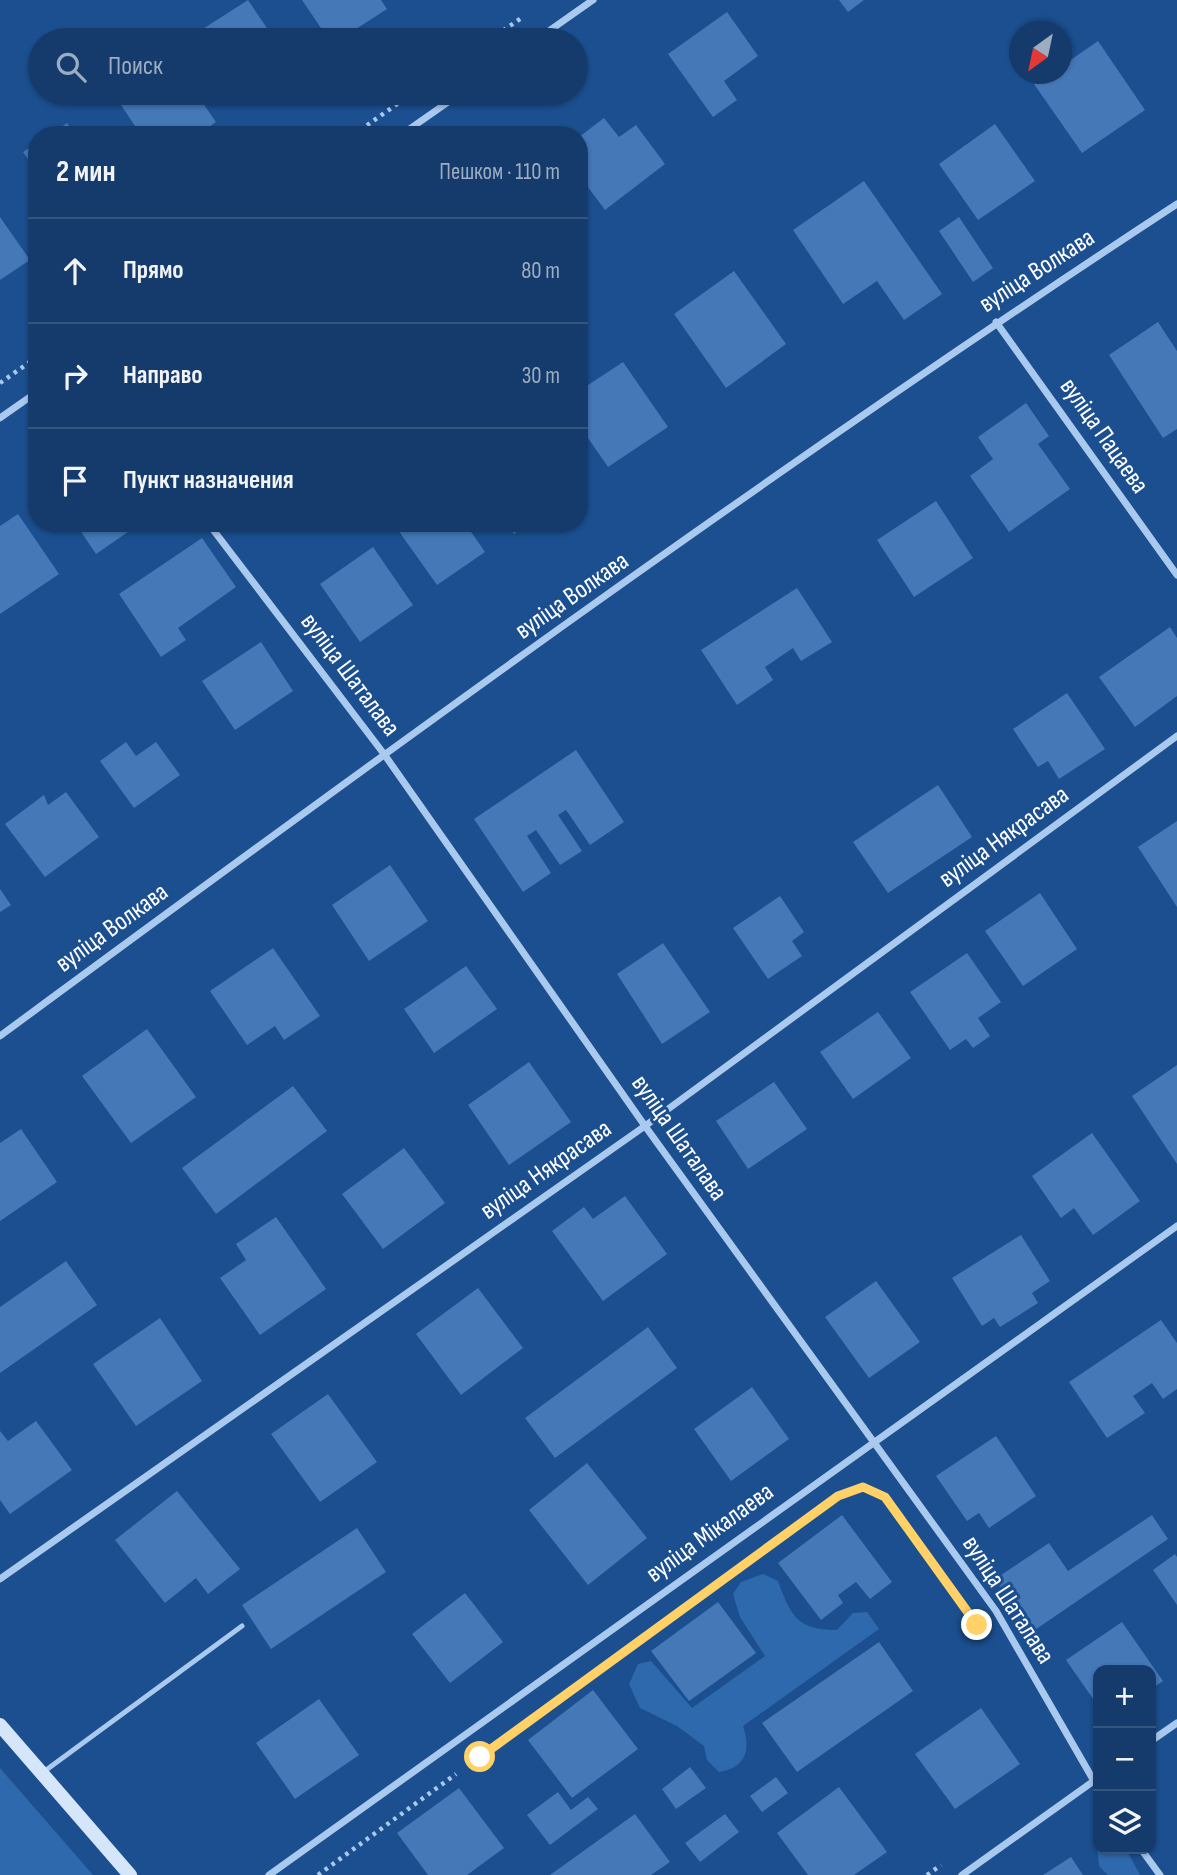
<!DOCTYPE html>
<html lang="ru">
<meta charset="utf-8">
<style>
:root{--surface:#143b6b;--page:#214673;--text:#f1f3f6;--muted:#9dadc1;--line:#33557e}
body{margin:0;font-family:"Sofia Sans Condensed",sans-serif;background:var(--page);color:var(--text)}
.controls{position:absolute;right:21px;bottom:21px;display:grid;overflow:hidden;border-radius:14px;box-shadow:0 2px 5px #0004}
.controls button{width:63px;height:63px;display:grid;place-items:center;padding:0;border:0;border-bottom:2px solid var(--line);background:var(--surface);color:var(--text);font:35px sans-serif}
.compass{position:absolute;left:1009px;top:21px;width:63px;height:63px;border-radius:50%;background:var(--surface);box-shadow:0 2px 5px #0004;rotate:213deg}
.stop{position:absolute;width:21px;height:21px;margin:-16px;border:5px solid #ffd166;border-radius:50%;background:#fff}
.stop.end{background:#ffd166;border-color:#fff;box-shadow:0 2px 7px #0008}
.list{margin:0;padding:0;list-style:none}
h2{display:flex;justify-content:space-between;align-items:center;height:91px;margin:0;padding:0 28px;font-size:30px}
h2 small{font-size:23px;font-weight:400;color:var(--muted)}
.list li{display:grid;grid-template-columns:46px 1fr auto;gap:21px;align-items:center;box-sizing:border-box;height:105px;padding:0 28px;border-top:2px solid var(--line)}
.list b{display:block;font-size:26px;white-space:nowrap}
.list em{font-size:23px;font-style:normal;color:var(--muted)}
.icon{flex:none;width:38px;height:38px;fill:none;stroke:currentColor;stroke-width:2;stroke-linecap:round;stroke-linejoin:round}
.map{position:relative;flex:none;width:1177px;height:1875px;overflow:hidden}
.search{position:absolute;background:var(--surface);box-shadow:0 2px 5px #0004;left:28px;top:28px;width:560px;height:77px;display:flex;align-items:center;gap:18px;box-sizing:border-box;padding:0 24px;border-radius:38px;color:var(--muted);font-size:26px}
.panel{position:absolute;background:var(--surface);box-shadow:0 2px 5px #0004;left:28px;top:126px;width:560px;height:406px;border-radius:28px}
.map>svg:first-child{display:block}
</style>
<div class="map">
<svg width="1177" height="1875" viewBox="0 0 1177 1875">
<rect width="100%" height="100%" fill="#1b4f8f"/>
<!-- green -->
<path fill="#2e69ad" d="M763 1574 778 1581C791 1616 797 1630 837 1630L853 1613 867 1612 879 1629 743 1726C751 1750 746 1768 719 1772L707 1760 704 1746 677 1726 640 1708 629 1684 638 1664 651 1661 692 1708 765 1656 740 1617 733 1594 741 1582Z
M0 1768 93 1875H0Z
M1097 1844 1098 1849H1126L1140 1875H1108L1099 1866Z"/>
<!-- building -->
<path fill="#4478b7" d="M248 0 275 40H204L198 32Z
M302 0H381L387 9 339 40H329Z
M839 0H864L848 12Z
M727 12 758 56 724 81 737 100 713 117 668 54Z
M1098 41 1145 110 1082 153 1034 84 1050 74H1062V66Z
M113 93H196L216 122 198 135H141Z
M604 118 619 137 636 125 665 164 605 210 579 175V137Z
M67 123 75 135H50Z
M995 124 1035 181 978 220 939 164Z
M37 143V172L23 152Z
M864 181 942 294 904 320 877 281 843 304 793 230Z
M0 217 30 260 0 280Z
M959 217 993 268 973 282 939 231Z
M734 271 786 344 726 388 674 314Z
M1158 322 1177 351V429L1163 438 1109 355Z
M623 362 668 427 608 467 579 425V391Z
M1026 403 1049 436 1038 444 1070 489 1009 532 970 476 993 459 978 437Z
M936 501 973 558 914 597 877 540Z
M18 514 59 574 0 614V526Z
M75 523H141L96 554Z
M393 523H465L485 552 437 585Z
M506 523H529L514 534Z
M202 538 236 587 178 628 186 640 161 657 119 594Z
M373 547 413 605 360 642 320 584Z
M797 588 832 642 801 661 793 648 765 667 773 680 737 705 701 650Z
M1170 627 1177 638V696L1135 727 1099 677Z
M261 642 293 691 235 730 202 681Z
M1067 693 1105 749 1059 779 1048 761 1038 767 1013 729Z
M126 742 136 756 156 742 180 775 134 808 100 761Z
M576 750 624 822 590 845 566 810 558 815 582 851 560 865 536 830 527 836 551 873 523 892 474 819Z
M938 785 972 837 888 893 853 842Z
M66 792 99 837 45 877 5 824 44 795 48 805Z
M1177 821V907L1138 847Z
M390 865 428 921 369 961 332 905Z
M0 889 11 905 0 912Z
M1040 893 1077 949 1023 986 985 931Z
M780 896 804 932 792 941 802 956 768 979 733 928Z
M663 943 710 1012 662 1044 617 974Z
M273 948 320 1016 284 1040 275 1026 247 1045 210 991Z
M967 953 1001 1002 978 1018 990 1036 973 1048 966 1039 950 1050 910 992Z
M466 966 497 1009 434 1053 404 1009Z
M878 1012 911 1058 853 1099 820 1052Z
M147 1029 196 1097 131 1143 82 1076Z
M529 1062 571 1122 509 1165 468 1105Z
M1177 1065V1164L1132 1096Z
M774 1082 807 1129 748 1169 716 1121Z
M293 1086 327 1131 216 1214 182 1168Z
M21 1129 57 1182 0 1221V1143Z
M1092 1133 1140 1201 1093 1235 1074 1208 1061 1218 1032 1176Z
M404 1148 445 1203 383 1249 342 1194Z
M625 1196 667 1254 603 1301 552 1231 584 1207 593 1219Z
M276 1217 326 1289 260 1335 220 1278 246 1260 236 1244Z
M1021 1235 1050 1281 1032 1293 1038 1303 1000 1327 994 1318 982 1326 952 1278Z
M66 1261 97 1305 0 1373V1307Z
M876 1281 920 1342 869 1378 825 1317Z
M478 1288 523 1348 461 1395 416 1334Z
M160 1318 202 1381 136 1426 93 1364Z
M1161 1320 1177 1343V1389L1163 1399 1152 1383 1133 1396 1145 1413 1107 1438 1069 1382Z
M648 1327 677 1368 555 1458 525 1418Z
M752 1387 789 1439 731 1481 694 1429Z
M328 1394 377 1462 320 1502 271 1434Z
M36 1421 72 1470 10 1514 0 1500V1431L8 1441Z
M996 1436 1036 1496 989 1528 979 1513 967 1521 936 1476Z
M587 1463 647 1538 588 1585 529 1510Z
M177 1491 240 1569 208 1594 196 1578 165 1603 115 1540Z
M842 1515 892 1582 870 1599 856 1582 838 1595 843 1603 821 1620 778 1563Z
M1152 1515 1168 1539 1029 1634 995 1579 1049 1543 1068 1571Z
M357 1528 386 1572 271 1649 242 1605Z
M1175 1554 1177 1557V1605L1153 1570Z
M465 1593 503 1642 450 1683 412 1634Z
M718 1602 756 1653 689 1701 651 1651Z
M1122 1622 1163 1681 1151 1689V1670H1098V1706L1066 1660Z
M879 1642 913 1691 797 1772 762 1723Z
M593 1690 638 1749 572 1798 528 1740Z
M319 1699 359 1755 295 1799 256 1743Z
M981 1708 1020 1764 955 1809 915 1754Z
M690 1767 706 1788 676 1809 662 1789Z
M776 1777 788 1793 762 1812 750 1796Z
M839 1787 887 1852 854 1875H808L777 1833Z
M459 1788 504 1848 467 1875H428L397 1833Z
M558 1792 571 1810 588 1797 598 1809 550 1845 527 1815Z
M635 1814 670 1862 651 1875H550Z
M725 1814 739 1832 700 1862 685 1843Z
M1071 1857 1083 1875H1043Z"/>
<g fill="none" stroke-linecap="round" stroke-linejoin="round">
<!-- path -->
<path stroke="#a9c9ee" stroke-width="4.5" stroke-dasharray="3.5 5" stroke-linecap="butt" d="M489 40 523 17
M353 135 413 93
M0 383 37 357
M849 1492 863 1487 883 1497
M318 1875 456 1774
M927 1875 941 1865"/>
<!-- lane -->
<path stroke="#a9c9ee" stroke-width="5" d="M42 1773 242 1626"/>
<!-- street -->
<path stroke="#a9c9ee" stroke-width="7" d="M536 40 593 0
M401 135 461 93
M996 322 1177 575
M0 418 37 392
M208 523 384 754 645 1126 996 1611 1098 1788
M0 1036C387 751 775 467 1177 204
M0 1579 645 1126 1177 736
M1151 1741 1177 1723
M1141 1849 1160 1875
M269 1875 1177 1226
M962 1875 1098 1778"/>
<!-- secondary -->
<path stroke="#d6e6fa" stroke-width="14" d="M0 1725 130 1875"/>
</g>
<g fill="none" stroke-linecap="round" stroke-linejoin="round">
<!-- route -->
<path stroke="#ffd166" stroke-width="9" d="M480 1757 838 1496 863 1487 885 1497 977 1625"/>
</g>
<g text-anchor="middle" dominant-baseline="central" stroke-width="6" stroke-linejoin="round" paint-order="stroke">
<!-- street labels -->
<g font-size="26" fill="#fff" stroke="#1b4f8f">
<text transform="translate(1037 271) rotate(-33)">вуліца Волкава</text>
<text transform="translate(1104 436) rotate(55)">вуліца Пацаева</text>
<text transform="translate(572 596) rotate(-35)">вуліца Волкава</text>
<text transform="translate(350 675) rotate(53)">вуліца Шаталава</text>
<text transform="translate(1004 837) rotate(-36)">вуліца Някрасава</text>
<text transform="translate(112 928) rotate(-36)">вуліца Волкава</text>
<text transform="translate(679 1138) rotate(55)">вуліца Шаталава</text>
<text transform="translate(546 1170) rotate(-35)">вуліца Някрасава</text>
<text transform="translate(710 1533) rotate(-36)">вуліца Мікалаева</text>
<text transform="translate(1008 1600) rotate(57)">вуліца Шаталава</text>
</g>
</g>
</svg>
<div class="controls">
<button>+</button>
<button>−</button>
<button><svg class="icon" aria-label="layers" viewBox="0 0 24 24"><path d="M12 4l9 5-9 5-9-5zM3 14l9 5 9-5"/></svg></button>
</div>
<svg class="compass" viewBox="-18 -18 36 36"><path d="M0-13l5 13h-10z" fill="#e53935"/><path d="M0 13l5-13h-10z" fill="#9dadc1"/></svg>
<div class="stop" style="left:480px;top:1757px"></div>
<div class="stop end" style="left:977px;top:1625px"></div>
<div class="search"><svg class="icon" aria-label="search" viewBox="0 0 24 24"><circle cx="10" cy="10" r="6"/><path d="M15 15l6 6"/></svg>Поиск</div>
<section class="panel">
<h2>2 мин<small>Пешком · 110 m</small></h2>
<ul class="list">
<li><svg class="icon" aria-label="ahead" viewBox="0 0 24 24"><path d="M12 20V5M6 11l6-6 6 6"/></svg><div><b>Прямо</b></div><em>80 m</em></li>
<li><svg class="icon" aria-label="right" viewBox="0 0 24 24"><path d="M7 20v-9h11M14 6l5 5-5 5"/></svg><div><b>Направо</b></div><em>30 m</em></li>
<li><svg class="icon" aria-label="arrive" viewBox="0 0 24 24"><path d="M6 21V4h12l-3 4 3 4H6"/></svg><div><b>Пункт назначения</b></div></li>
</ul>
</section>
</div>
